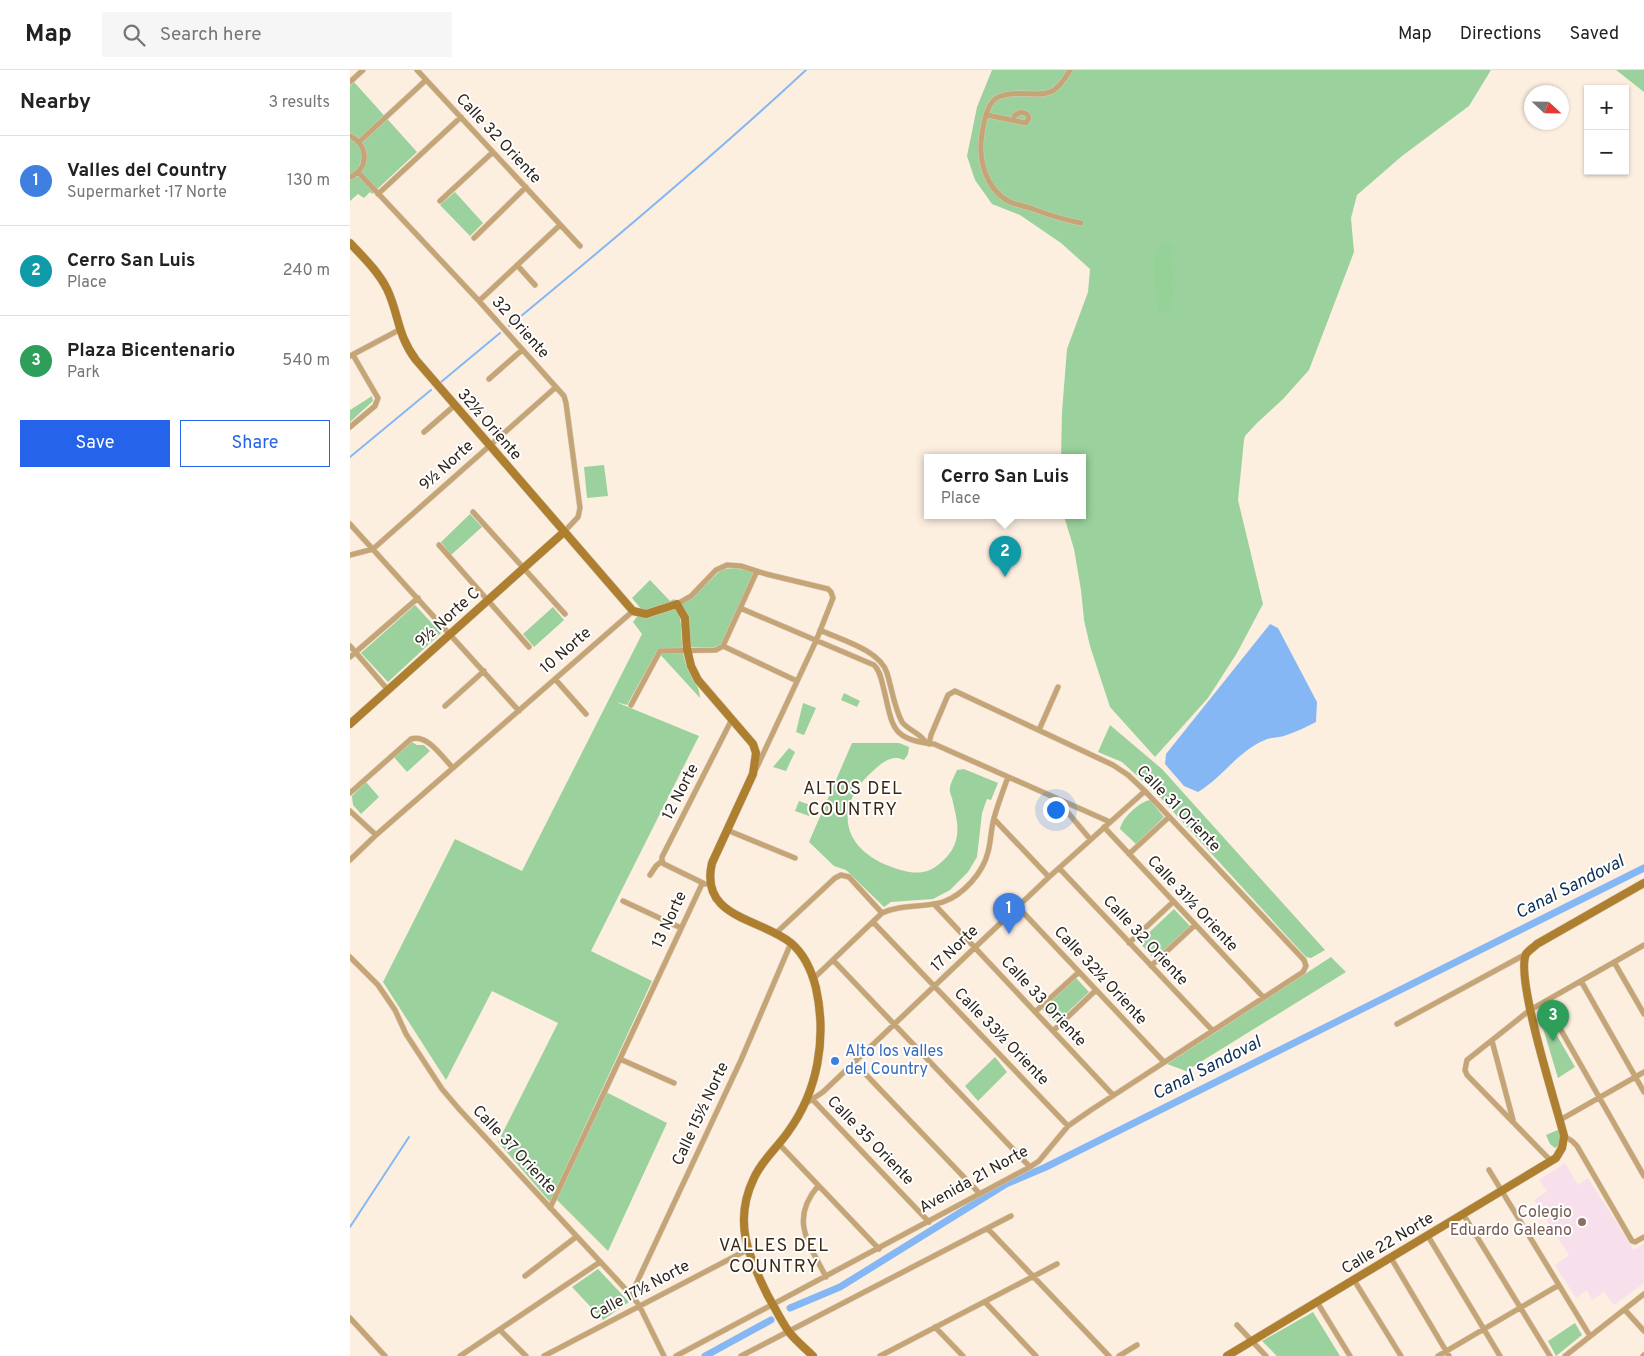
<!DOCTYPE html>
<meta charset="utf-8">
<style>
:root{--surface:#fff;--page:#f6f6f6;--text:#222;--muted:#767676;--line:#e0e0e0;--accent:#2563eb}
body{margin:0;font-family:Overpass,sans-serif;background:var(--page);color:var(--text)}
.controls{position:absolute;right:15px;top:15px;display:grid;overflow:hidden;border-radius:0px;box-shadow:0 1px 4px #0004}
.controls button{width:45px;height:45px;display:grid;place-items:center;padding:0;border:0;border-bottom:1px solid var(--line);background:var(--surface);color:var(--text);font:25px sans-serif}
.compass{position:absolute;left:1174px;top:15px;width:45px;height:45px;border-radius:50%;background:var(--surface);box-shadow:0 1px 4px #0004;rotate:112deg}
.you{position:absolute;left:705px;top:739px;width:18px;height:18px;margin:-12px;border:4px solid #fff;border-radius:50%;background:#1a73e8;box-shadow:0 0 0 8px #1a73e833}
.badge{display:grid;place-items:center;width:32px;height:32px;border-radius:50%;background:var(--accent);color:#fff;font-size:16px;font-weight:700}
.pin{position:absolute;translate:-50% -41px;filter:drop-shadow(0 1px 2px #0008)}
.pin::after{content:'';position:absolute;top:26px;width:18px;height:15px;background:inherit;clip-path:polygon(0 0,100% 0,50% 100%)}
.popup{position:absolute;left:574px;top:384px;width:162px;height:65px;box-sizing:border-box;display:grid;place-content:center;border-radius:0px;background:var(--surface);filter:drop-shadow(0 1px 4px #0005);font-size:16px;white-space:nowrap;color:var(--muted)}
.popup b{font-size:19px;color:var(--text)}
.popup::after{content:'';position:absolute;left:50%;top:100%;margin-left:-10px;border:10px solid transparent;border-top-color:var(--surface)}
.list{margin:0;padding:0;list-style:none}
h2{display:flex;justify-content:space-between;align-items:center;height:65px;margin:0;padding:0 20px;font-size:21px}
h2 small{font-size:16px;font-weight:400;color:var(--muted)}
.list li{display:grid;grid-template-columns:32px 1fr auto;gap:15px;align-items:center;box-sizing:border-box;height:90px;padding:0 20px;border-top:1px solid var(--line)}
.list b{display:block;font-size:19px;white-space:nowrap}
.list p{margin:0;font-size:16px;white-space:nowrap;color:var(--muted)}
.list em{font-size:16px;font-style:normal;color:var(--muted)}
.actions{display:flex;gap:10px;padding:15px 20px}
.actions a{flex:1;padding:11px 0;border:1px solid var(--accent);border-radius:0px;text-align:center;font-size:18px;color:var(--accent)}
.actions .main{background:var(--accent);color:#fff}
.icon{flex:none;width:28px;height:28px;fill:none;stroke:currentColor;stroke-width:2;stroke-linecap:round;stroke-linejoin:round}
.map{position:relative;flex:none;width:1294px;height:1286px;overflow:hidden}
header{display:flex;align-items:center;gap:30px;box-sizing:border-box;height:70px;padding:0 25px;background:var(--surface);border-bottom:1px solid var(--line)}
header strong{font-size:24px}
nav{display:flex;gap:28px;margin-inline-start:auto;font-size:18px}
.search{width:350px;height:45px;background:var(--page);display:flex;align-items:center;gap:12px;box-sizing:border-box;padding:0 18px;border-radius:0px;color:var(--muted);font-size:19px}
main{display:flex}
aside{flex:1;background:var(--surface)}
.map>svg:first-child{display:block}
</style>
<header>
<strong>Map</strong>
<div class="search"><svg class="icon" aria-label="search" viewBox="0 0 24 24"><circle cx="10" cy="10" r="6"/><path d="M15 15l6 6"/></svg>Search here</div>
<nav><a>Map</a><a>Directions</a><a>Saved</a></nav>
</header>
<main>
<aside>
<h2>Nearby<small>3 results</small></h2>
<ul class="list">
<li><span class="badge" style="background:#3f7fe0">1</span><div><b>Valles del Country</b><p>Supermarket · 17 Norte</p></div><em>130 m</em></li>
<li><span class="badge" style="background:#0f9aa8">2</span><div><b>Cerro San Luis</b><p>Place</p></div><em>240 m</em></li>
<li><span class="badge" style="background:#2e9e5b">3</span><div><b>Plaza Bicentenario</b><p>Park</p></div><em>540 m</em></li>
</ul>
<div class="actions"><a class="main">Save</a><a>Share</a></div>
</aside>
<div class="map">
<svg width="1294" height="1286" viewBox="0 0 1294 1286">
<rect width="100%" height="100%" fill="#fdefe0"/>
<!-- education -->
<path fill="#f7e0eb" d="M1215 1093 1228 1115 1238 1108 1284 1180 1294 1174V1213L1264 1235 1254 1222 1242 1230 1237 1220 1226 1228 1205 1195 1219 1185 1184 1130 1197 1121 1189 1110Z"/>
<!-- green -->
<path fill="#9ad19c" d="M642 0H1141L1119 36 1052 86 1007 125 1001 148 1004 182 959 300 933 329 907 353 895 366 894 370 888 430 913 534 887 583 858 628 805 687 760 637 740 576 734 550 731 520 724 479 714 446H732V388H711L712 342 717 279 738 222 740 199 711 173 670 145 642 134 625 110 617 86 627 37Z
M1266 0H1294V22Z
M4 12 67 82 22 124 20 122 14 128 8 124 0 131V16Z
M105 122 133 153 120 166 90 135Z
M22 326 23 331 0 352V340Z
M254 395 258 426 237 428 234 397Z
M120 444 132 457 101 485 91 472Z
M385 498 404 502 371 574 365 577H340L331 534 342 528 372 499Z
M300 510 320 531 324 529C335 551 329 569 335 591 338 605 350 614 350 628L307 581 277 635 266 632 349 666 241 881 302 911 200 1132 148 1072 208 953 142 921 96 1010 33 912 105 769 172 801 292 564 283 552 292 540 282 528Z
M65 535 91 563 38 612 11 583Z
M203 537 214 550 184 577 173 564Z
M494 623 510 631 507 637 491 630Z
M453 633 466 638 454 665 446 662Z
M760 655 812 699 975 880 961 888 956 887 806 723 772 692 748 682Z
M62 672 67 675H74L80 681 57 702 43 686Z
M502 673H549L559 677 558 684 554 690C542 684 533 692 524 700 484 734 490 777 539 796 550 800 561 804 573 802 585 800 595 790 602 780 612 762 606 747 602 728 601 725 599 721 600 717 601 712 605 705 607 700L614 699 648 713 641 730 637 729 632 743 627 787 618 802 600 820 583 829 541 832 534 837 496 800 484 796 459 772Z
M439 678 445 682 436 701 423 697Z
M16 712 29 727 11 744 3 735 2 726Z
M800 730 814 747 786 774 770 759C772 748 789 732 800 730Z
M449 731 463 736 459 746 445 741Z
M824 839 840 856 805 890 789 872Z
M981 887 996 902 836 1001 817 994Z
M726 908 739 922 706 953 692 939Z
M1194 943 1225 997 1208 1008 1189 945Z
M645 987 657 1002 628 1031 615 1016Z
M254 1021 317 1053 258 1181 206 1129Z
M1210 1059 1212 1070 1209 1076 1205 1078 1200 1074 1196 1065Z
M248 1199 279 1232 253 1250 222 1217Z
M963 1242 990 1286H927L912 1271Z
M1225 1253 1232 1265 1206 1286 1198 1271Z"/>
<!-- forest -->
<path fill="#95d297" d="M812 173H824L821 193 825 212 821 236 809 244 804 209V187Z"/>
<!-- water -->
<path fill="#85b7f4" d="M920 554 928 558 967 632 966 652C956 657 946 662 934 666 928 668 921 667 915 670 889 680 872 708 848 722L834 716 815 694 816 684Z"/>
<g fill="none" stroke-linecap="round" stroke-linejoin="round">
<!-- stream -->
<path stroke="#85b7f4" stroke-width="2" d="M159 256C260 173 360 89 456 0
M91 312 150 263
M0 387 81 320
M0 1157 59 1067"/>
<!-- canal -->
<path stroke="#85b7f4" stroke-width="7" d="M440 1238 490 1217 656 1114 696 1097 1294 798
M355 1286 421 1250"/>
<!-- street casing -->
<g stroke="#d8cbbd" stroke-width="6">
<path id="street" d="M67 0 230 176
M720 0C701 34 691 21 659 24 654 25 648 26 645 29 636 37 634 53 632 64 628 88 635 118 658 131 665 135 675 136 683 139 699 145 714 150 731 153
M0 12 13 0
M637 45 676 53 679 48 677 44 671 42 665 45 663 50
M0 66C19 75 19 99 0 107
M9 72 76 10
M8 102 129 231 214 326 216 333 230 438 228 447 214 462
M28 124 111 47
M90 131 143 82
M124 168 176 117
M167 195 185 215
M129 231 210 155
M0 286 49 260
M139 309 172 280
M0 357 25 336 28 328 3 285
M74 362 104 336
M123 442 215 544
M0 454 169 641
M89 475 179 577
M0 485 23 479 206 317
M327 534 341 526 366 500 377 495 391 496 416 504 478 519 481 522 483 528 466 571 406 699
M390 538 524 595C530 601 531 608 533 616 543 655 539 670 584 674L760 752
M470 560C491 570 530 580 537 603 542 619 544 637 552 652 559 661 571 663 576 673
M0 576 38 620
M373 576 447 611
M0 587 68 528
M205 609 236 644
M281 635 310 581 366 580 373 576 407 501
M95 636 134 601
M689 660 708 617
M0 723 61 669C78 664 92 687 103 698
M709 732 740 769
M0 741 26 765
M644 749 699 807
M754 757 913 927
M377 760 445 788
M779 784 819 747
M0 790 26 765 283 541
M312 791 314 794 355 814
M709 798 862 960
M300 805 306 796 312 791V787L382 649
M273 831 331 858
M584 834 763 1025
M668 837 814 992
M523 852 718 1056
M426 863 485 808 491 805 499 807 532 843
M779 873 823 832
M0 887 28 915 45 940 56 964 92 1019 109 1039 281 1225 289 1235 314 1286
M483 890 680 1097
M1264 892 1294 944
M801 896 845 855
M463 909 532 843C551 834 573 838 593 832 613 825 633 803 638 782 641 771 641 759 644 748 648 734 653 721 658 707
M1231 911 1294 1022
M1195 932 1294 1106
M685 942 729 902
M1047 954 1176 884
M703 961 746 920
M1142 971 1163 1050
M270 989 324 1013
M504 992 630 1124
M463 1030 579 1152
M455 1034 473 1022 699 807 795 721
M1210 1050 1294 1002
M1214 1066 1222 1071 1227 1076 1282 1171 1285 1172 1294 1167
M429 1074 529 1179
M1201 1091 1117 1005 1115 1000 1117 990 1180 940 1294 875
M1139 1100 1240 1266
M468 1116C439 1150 459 1173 476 1207
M200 1138 352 814
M1113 1144 1200 1286
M638 1159 759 1286
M1078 1166 1150 1286
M1041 1188 1099 1286
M175 1206 226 1167
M1004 1210 1051 1286
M281 1225 391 990 441 873
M635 1232 686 1286
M967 1232 1000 1286
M1275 1240 1294 1261
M0 1248 35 1286
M887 1255 916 1286
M585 1257 613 1286
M150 1260 176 1286
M110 1286 250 1192
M194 1286 397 1180
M326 1286 680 1097 689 1091 718 1056 741 1040 953 902 956 896 954 890 795 721 778 705 763 695 605 621 598 625 581 665 579 674
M391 1286 661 1146
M530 1286 707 1194
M769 1286 787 1275
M1088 1286 1209 1215
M1215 1286 1294 1224
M1293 1286 1294 1285"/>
</g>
<!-- secondary casing -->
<g stroke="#d8cbbd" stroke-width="9">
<path id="secondary" d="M0 173C13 187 28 201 37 219 49 244 47 265 66 290L283 541 296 544 327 534 335 548 337 579 341 596 348 610 403 674 406 683 403 704 362 793C349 848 410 848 441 873 454 884 462 902 466 918 477 968 468 1021 438 1062 427 1078 412 1090 404 1108 383 1151 398 1186 418 1226 425 1238 431 1251 439 1262 446 1271 455 1278 463 1286
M0 654 214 462
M877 1286 1206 1088 1212 1078 1214 1066C1206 1034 1165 908 1176 884 1178 881 1184 877 1187 874L1294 813"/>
</g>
<!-- street -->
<use href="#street" stroke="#c5a576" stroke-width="5"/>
<!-- secondary -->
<use href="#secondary" stroke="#ad7f2f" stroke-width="8"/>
</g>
<!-- markers -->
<circle fill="#3f7fe0" stroke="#fff" stroke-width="2" cx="485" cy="991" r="5"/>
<circle fill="#8d6e63" stroke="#fff" stroke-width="2" cx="1232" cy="1152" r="5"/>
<g text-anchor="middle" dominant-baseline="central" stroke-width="4" stroke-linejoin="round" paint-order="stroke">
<!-- street labels -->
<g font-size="16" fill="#2e261d" stroke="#fff">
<text transform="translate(148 69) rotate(47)">Calle 32 Oriente</text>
<text transform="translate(170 258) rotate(48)">32 Oriente</text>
<text transform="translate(139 355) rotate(49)">32½ Oriente</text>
<text transform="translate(97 396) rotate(-42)">9½ Norte</text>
<text transform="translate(98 548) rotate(-42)">9½ Norte C</text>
<text transform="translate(216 581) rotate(-41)">10 Norte</text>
<text transform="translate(331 722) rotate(-63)">12 Norte</text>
<text transform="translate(828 739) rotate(46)">Calle 31 Oriente</text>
<text transform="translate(842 834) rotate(47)">Calle 31½ Oriente</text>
<text transform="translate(320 850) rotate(-65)">13 Norte</text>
<text transform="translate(795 871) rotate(47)">Calle 32 Oriente</text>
<text transform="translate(605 879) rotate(-44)">17 Norte</text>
<text transform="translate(750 906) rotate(47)">Calle 32½ Oriente</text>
<text transform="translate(693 932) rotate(47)">Calle 33 Oriente</text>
<text transform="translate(651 967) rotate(46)">Calle 33½ Oriente</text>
<text transform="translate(351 1044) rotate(-65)">Calle 15½ Norte</text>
<text transform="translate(520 1071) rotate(46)">Calle 35 Oriente</text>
<text transform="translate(164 1080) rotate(47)">Calle 37 Oriente</text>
<text transform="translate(624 1110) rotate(-29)">Avenida 21 Norte</text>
<text transform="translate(1038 1174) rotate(-31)">Calle 22 Norte</text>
<text transform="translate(290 1221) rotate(-28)">Calle 17½ Norte</text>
</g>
<!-- shop labels -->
<g font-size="16" fill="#366cbe" stroke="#fff" text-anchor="start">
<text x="495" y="982">Alto los valles<tspan x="495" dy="18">del Country</tspan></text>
</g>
<!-- education labels -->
<g font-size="16" fill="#785e54" stroke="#fff" text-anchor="end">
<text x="1222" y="1143">Colegio<tspan x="1222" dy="18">Eduardo Galeano</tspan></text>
</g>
<!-- neighbourhood labels -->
<g font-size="18" letter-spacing="1" fill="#392814" stroke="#fff">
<text x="503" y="719">ALTOS DEL<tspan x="503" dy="21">COUNTRY</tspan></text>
<text x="424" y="1176">VALLES DEL<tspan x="424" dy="21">COUNTRY</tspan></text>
</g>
<!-- water labels -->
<g font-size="18" font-style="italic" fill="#0c2f56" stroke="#fff">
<text transform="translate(1220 818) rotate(-27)">Canal Sandoval</text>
<text transform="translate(857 999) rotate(-27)">Canal Sandoval</text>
</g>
</g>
</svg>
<div class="controls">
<button>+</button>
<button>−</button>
</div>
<svg class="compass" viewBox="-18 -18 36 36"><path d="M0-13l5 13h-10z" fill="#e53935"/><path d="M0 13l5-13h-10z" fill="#767676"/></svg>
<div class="you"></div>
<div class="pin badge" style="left:659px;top:864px;background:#3f7fe0">1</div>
<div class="pin badge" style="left:655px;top:507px;background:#0f9aa8">2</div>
<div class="popup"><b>Cerro San Luis</b>Place</div>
<div class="pin badge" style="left:1203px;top:971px;background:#2e9e5b">3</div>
</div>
</main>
